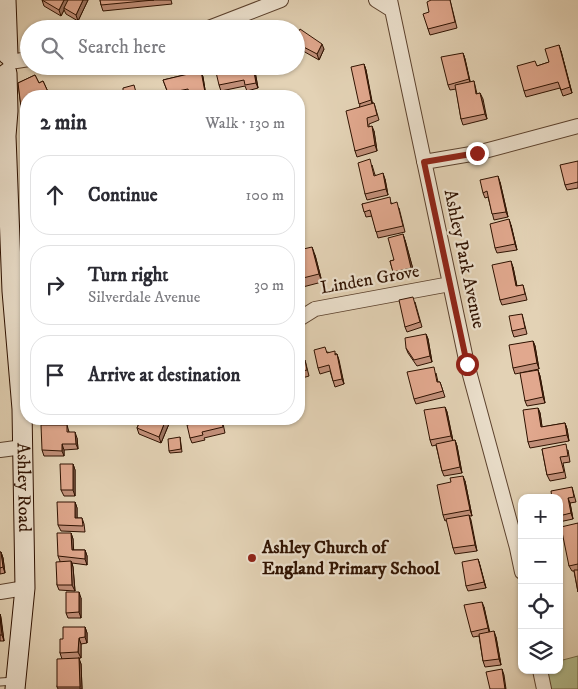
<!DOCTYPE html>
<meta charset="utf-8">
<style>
:root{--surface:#fff;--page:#f2f2f3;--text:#2b2b33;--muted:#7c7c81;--line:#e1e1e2}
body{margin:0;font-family:"IM FELL DW Pica",serif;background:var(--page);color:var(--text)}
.controls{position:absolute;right:15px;bottom:15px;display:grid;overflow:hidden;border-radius:10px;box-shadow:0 1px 4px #0004}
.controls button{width:45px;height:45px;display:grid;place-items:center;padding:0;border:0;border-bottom:1px solid var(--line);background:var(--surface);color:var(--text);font:25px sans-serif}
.stop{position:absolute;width:15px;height:15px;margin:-11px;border:4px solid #8f2418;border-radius:50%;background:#fff}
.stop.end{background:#8f2418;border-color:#fff;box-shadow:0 1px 5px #0008}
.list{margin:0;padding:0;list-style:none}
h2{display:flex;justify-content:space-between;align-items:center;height:65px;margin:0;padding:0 20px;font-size:21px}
h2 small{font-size:16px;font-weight:400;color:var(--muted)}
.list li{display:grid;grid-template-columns:32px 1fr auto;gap:15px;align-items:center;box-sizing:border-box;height:80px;margin:0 10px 10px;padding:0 10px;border:1px solid var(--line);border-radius:20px}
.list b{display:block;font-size:19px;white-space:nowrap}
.list p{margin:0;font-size:16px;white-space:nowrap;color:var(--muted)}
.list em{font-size:16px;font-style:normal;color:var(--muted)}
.icon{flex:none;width:28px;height:28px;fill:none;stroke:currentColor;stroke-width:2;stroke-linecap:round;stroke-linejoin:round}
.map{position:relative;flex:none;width:578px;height:689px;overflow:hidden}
.search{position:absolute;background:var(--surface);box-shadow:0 1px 4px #0004;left:20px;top:20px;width:285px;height:55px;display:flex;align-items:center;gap:12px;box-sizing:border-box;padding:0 18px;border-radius:28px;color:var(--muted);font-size:19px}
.panel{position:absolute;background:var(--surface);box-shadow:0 1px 4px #0004;left:20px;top:90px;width:285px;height:335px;border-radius:20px}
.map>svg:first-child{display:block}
</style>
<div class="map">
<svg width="578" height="689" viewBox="0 0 578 689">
<rect width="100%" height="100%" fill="#e3d2b5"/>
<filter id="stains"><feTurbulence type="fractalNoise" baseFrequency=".004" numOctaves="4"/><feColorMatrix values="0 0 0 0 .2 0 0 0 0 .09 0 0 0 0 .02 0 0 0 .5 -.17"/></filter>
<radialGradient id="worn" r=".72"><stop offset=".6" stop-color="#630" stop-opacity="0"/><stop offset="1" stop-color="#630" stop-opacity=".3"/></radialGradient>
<!-- green -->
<path fill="#b3bc8d" stroke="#706646" d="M578 656V689H542L540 670H559V661Z"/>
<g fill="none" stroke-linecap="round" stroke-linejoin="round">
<!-- lane casing -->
<g stroke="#5b412d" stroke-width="9">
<path id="lane" d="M0 682 15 681"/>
</g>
<!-- street casing -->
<g stroke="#5b412d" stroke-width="16">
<path id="street" d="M376 0 392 10
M390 0 467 364 517 548 522 572
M206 29 281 0
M10 62 29 59
M424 162 477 153 578 126
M299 319 315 309 450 284
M0 450 23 447
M0 592 25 588
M540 670 544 689"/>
</g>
<!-- secondary casing -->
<g stroke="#2e1100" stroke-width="21">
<g id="secondary">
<path d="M6 0 8 55"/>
<path id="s1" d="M7 73 8 111 6 136 12 291 22 409 25 588 15 689"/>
</g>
</g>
<!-- lane -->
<use href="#lane" stroke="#ede2cf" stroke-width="7"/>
<!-- street -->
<use href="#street" stroke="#ede2cf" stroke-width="14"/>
<!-- secondary -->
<use href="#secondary" stroke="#ede2cf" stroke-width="19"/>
</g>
<!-- wall -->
<path fill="#c2907a" stroke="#2e1100" d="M42 0H88L78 21 66 14 64 10 61 16 44 6Z
M100 0H171L172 4 103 11 101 5Z
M450 0 457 28 430 35 428 29 429 12Z
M296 36 324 49 319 60 296 47Z
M561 51 572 93 563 96 560 88 526 97 524 91 537 66 549 62Z
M463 53 465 59 470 82 474 81 477 94 480 93 487 119 463 125 461 119 456 89 450 90 448 85Z
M364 64 366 70 372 103H374L379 120 369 124V126L374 131 377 151 357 157 355 151Z
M254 66 258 88 247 91 245 86 221 91 219 85Z
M201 71 203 77 206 96H190L189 94 181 96H169L163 80Z
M35 75 39 83 43 81 50 96H26V111L23 113 21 107 18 83Z
M578 161V188L567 190 565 185Z
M372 165 375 175 385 179 388 195 367 200 365 194Z
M500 182 508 217 494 220 488 197 485 198 483 193Z
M392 203 399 208 405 232 378 238 372 216 366 217 362 204Z
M511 225 517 250 497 253 495 248Z
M405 240 414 273 395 278 390 261 394 260Z
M299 250 315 255 322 282 299 288Z
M513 267 517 286 523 285 527 300 502 305 500 300Z
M415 302 422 327 407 332 405 327Z
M522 314 527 334 514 337 512 331Z
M426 334 428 339 432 362 417 366 408 353 406 348Z
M533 341 535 346 539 369 515 374 513 368Z
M327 352 337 354 344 384 335 387 330 371 320 374 318 368Z
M305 360 309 376 299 379V361Z
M538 370 540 376 545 403 527 406 525 401Z
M436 373 438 382H440L445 397 416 404 414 399Z
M445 407 447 412 453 441 455 440 457 446 462 473 444 476 442 471 436 445 432 446 430 440Z
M538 408 540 413 542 427 565 423 567 429 569 441 530 448 528 442Z
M141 419H171L161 443 139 434 137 428Z
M196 419H222L225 433 204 438 205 440 192 443 190 438 197 423Z
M230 419H244L231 422Z
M247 419H258L259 421 249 424Z
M67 425 69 432 77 438 78 449 64 450V456H44L42 450Z
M180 437 182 452 170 453 169 451Z
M542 449 568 450 570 462 563 463 566 478 550 481 547 475Z
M73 464 75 470V496H64L61 490Z
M465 481 472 516H469L477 551 455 554 453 548 447 520 445 521 443 515Z
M572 487 576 502 570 503 573 519 559 522V498Z
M75 502 77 508V518H82L84 524 85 532 61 531 58 525Z
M578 523V592L574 571H572L569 566Z
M71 533 73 539V550H85L87 556V565L72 563 73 567 75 591 59 590 57 585 60 561 58 556Z
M0 552H1L3 558 5 573 0 574Z
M478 559 486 588 468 591 466 586Z
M81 598V618H68L66 613Z
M484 607 489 632 496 637 501 665 485 667 483 661 479 636 473 637 471 632Z
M0 614 4 641H0Z
M85 627 87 633V643L81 644V658H78L81 664 82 689H58L57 687 62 659 60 653 63 639Z"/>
<!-- shaded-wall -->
<path fill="#9e7663" stroke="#2e1100" d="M64 0H69L64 8V10L61 16 59 10Z
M83 0H88L78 21 76 15Z
M322 44 324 49 319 60 317 54Z
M559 45 561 51 572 93 570 87Z
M463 53 465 59 471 85 469 79Z
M364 64 366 70 373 106 371 100Z
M253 66H254L258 88 256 83Z
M201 71 203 77 206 96 205 92Z
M480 93 483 99 487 119 485 114Z
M372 126 374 131 377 151 375 145Z
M383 173 385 179 388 195 386 189Z
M498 176 500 182 508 217 506 212Z
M509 219 511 225 517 250 515 244Z
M403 234 405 240 414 273 411 268Z
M312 247 315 255 322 282 319 274Z
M511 261 513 267 518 292 516 286Z
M426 334 428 339 432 362 430 356Z
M533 341 535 346 539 369 537 363Z
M337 354 339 360 344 384 342 379Z
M538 370 540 376 545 403 543 397Z
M445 407 447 412 453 441 451 436Z
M538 408 540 413 543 433 541 427Z
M166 419H171L161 443 159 437Z
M565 423 567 429 569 441 567 435Z
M75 432 77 438 78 449 76 444Z
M455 440 457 446 462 473 460 467Z
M62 444 64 450V456L62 451Z
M73 464 75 470V496L73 490Z
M463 476 465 481 472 516 470 510Z
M568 498 570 503 573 519 571 513Z
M75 502 77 508V524L75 518Z
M469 515 471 520 477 551 475 545Z
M71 533 73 539 74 556 72 550Z
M85 550 87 556V565L85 559Z
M1 552 3 558 5 573 3 567Z
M478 559 480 565 486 588 484 582Z
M71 561 73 567 75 591 72 585Z
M79 592 81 598V618L79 612Z
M482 602 484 607 490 633 488 628Z
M0 614 1 617 4 641 2 635Z
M85 627 87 633V643L85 637Z
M494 631 496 637 501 665 499 659Z
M79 638 81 644V658L78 652Z
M79 658 81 664 82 689H80V687Z
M502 669 504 675 506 689H505Z"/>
<!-- building -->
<path fill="#e1a88e" stroke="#2e1100" d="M42 0H64L59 10Z
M68 0H83L76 15 64 8Z
M100 0H154L101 5Z
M431 0H450L455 22 428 29 423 14 429 12 427 2Z
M300 29 322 44 317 54 296 43V36Z
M559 45 570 87 561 90 558 82 524 91 517 66 535 61 537 66 549 62 545 49Z
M463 53 469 79 448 85 441 57Z
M364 64 371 100 359 104 351 67Z
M224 66H253L256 83 245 85 244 80 219 85 215 68Z
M201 71 205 92 190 96 188 89 168 93 163 80Z
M35 75 39 83 43 81 48 92 41 96H26V105L21 107 18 83Z
M474 81 476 94 480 93 485 114 461 119 455 85Z
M134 85 137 96H118L123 95V88Z
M374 103 377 115 367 118 368 127 372 126 375 145 355 151 346 111Z
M370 159 374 176 383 173 386 189 365 194 358 163Z
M578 161V182L565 185 560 165Z
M498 176 506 212 492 214 487 191 483 193 480 180Z
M390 197 391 204 397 202 403 226 376 232 370 210 364 212 362 204Z
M509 219 515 244 495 248 490 224Z
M403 234 411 268 393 272 390 261 394 260 388 238Z
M312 247 319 274 299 279V250Z
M511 261 516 286 523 285 525 294 500 300 492 265Z
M413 297 420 322 405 327 399 300Z
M522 314 525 328 512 331 509 316Z
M426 334 430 356 414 360 406 348 405 338Z
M533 341 537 363 513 368 509 345Z
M325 347 327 353 335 351V355L337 354 342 379 333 381 329 365 318 368 314 350Z
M305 360 307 370 299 372V361Z
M434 367 437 382H440L443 391 414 399 407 372Z
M538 370 543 397 525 401 520 373Z
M445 407 451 436 430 440 424 410Z
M538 408 541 427 565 423 567 435 528 442 523 410Z
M141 419H166L159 437 137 428Z
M196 419H221L223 427 202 432 203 435 190 438 187 425 197 423Z
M41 425H67V432H75L76 444H62V451L42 450Z
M180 437 181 449 169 451 168 439Z
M455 440 460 467 442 471 436 444Z
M566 444 568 456 560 457 564 472 547 475 542 449Z
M60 464H73V490H61Z
M463 476 470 510 443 515 437 485 451 482 450 478Z
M572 487 574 497 568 498 571 513 559 516V498H552L551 491Z
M57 502H75V518H82L83 526 58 525Z
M469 515 475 545 453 548 446 519Z
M578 523V564L569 566 561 527Z
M57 533H71L72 550H85V559L58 556Z
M0 552H1L3 567 0 568Z
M478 559 484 582 466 586 462 562Z
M71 561 72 585H57L56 562Z
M574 570H578V592Z
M66 592H79V612L66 613Z
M482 602 488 628 471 632 464 605Z
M0 618 2 635H0Z
M63 627H85V637L79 638 78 652 60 653V639H63Z
M494 631 499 659 483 661 479 634Z
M79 658 80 687H57V659Z
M502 669 505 689H490L486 672Z"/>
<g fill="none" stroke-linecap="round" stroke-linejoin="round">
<!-- route -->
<path stroke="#8f2418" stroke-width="6" d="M467 364 424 162 477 153"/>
</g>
<!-- markers -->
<circle fill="#8f2418" stroke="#ede2cf" stroke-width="2" cx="252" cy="558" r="5"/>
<g text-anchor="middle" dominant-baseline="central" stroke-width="4.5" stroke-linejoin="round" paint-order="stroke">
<!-- street labels -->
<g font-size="18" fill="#2e1100" stroke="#ede2cf">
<text transform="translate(464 259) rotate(78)">Ashley Park Avenue</text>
<text transform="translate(370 280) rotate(-10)">Linden Grove</text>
<text stroke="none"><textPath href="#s1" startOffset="415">Ashley Road</textPath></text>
</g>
<!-- poi labels -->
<g font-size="18" font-weight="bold" fill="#2e1100" stroke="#ede2cf" text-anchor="start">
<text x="262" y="548">Ashley Church of<tspan x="262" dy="21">England Primary School</tspan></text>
</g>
</g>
<rect width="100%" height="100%" filter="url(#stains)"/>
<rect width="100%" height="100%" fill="url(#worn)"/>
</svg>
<div class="controls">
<button>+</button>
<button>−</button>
<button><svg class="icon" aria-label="locate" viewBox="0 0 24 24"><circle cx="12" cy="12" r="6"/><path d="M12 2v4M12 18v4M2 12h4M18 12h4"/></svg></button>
<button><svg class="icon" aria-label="layers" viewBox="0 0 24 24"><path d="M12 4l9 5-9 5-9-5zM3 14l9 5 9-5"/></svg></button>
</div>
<div class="stop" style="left:467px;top:364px"></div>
<div class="stop end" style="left:477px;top:153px"></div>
<div class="search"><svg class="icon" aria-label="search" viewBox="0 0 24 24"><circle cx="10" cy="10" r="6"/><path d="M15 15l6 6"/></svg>Search here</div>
<section class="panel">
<h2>2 min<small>Walk · 130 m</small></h2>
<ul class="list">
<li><svg class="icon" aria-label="ahead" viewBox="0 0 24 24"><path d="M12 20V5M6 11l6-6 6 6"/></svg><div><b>Continue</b></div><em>100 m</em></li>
<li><svg class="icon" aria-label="right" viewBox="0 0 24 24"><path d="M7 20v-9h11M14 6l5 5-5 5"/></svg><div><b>Turn right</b><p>Silverdale Avenue</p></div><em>30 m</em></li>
<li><svg class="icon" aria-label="arrive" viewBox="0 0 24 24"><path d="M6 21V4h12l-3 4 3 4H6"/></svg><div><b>Arrive at destination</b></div></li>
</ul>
</section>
</div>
